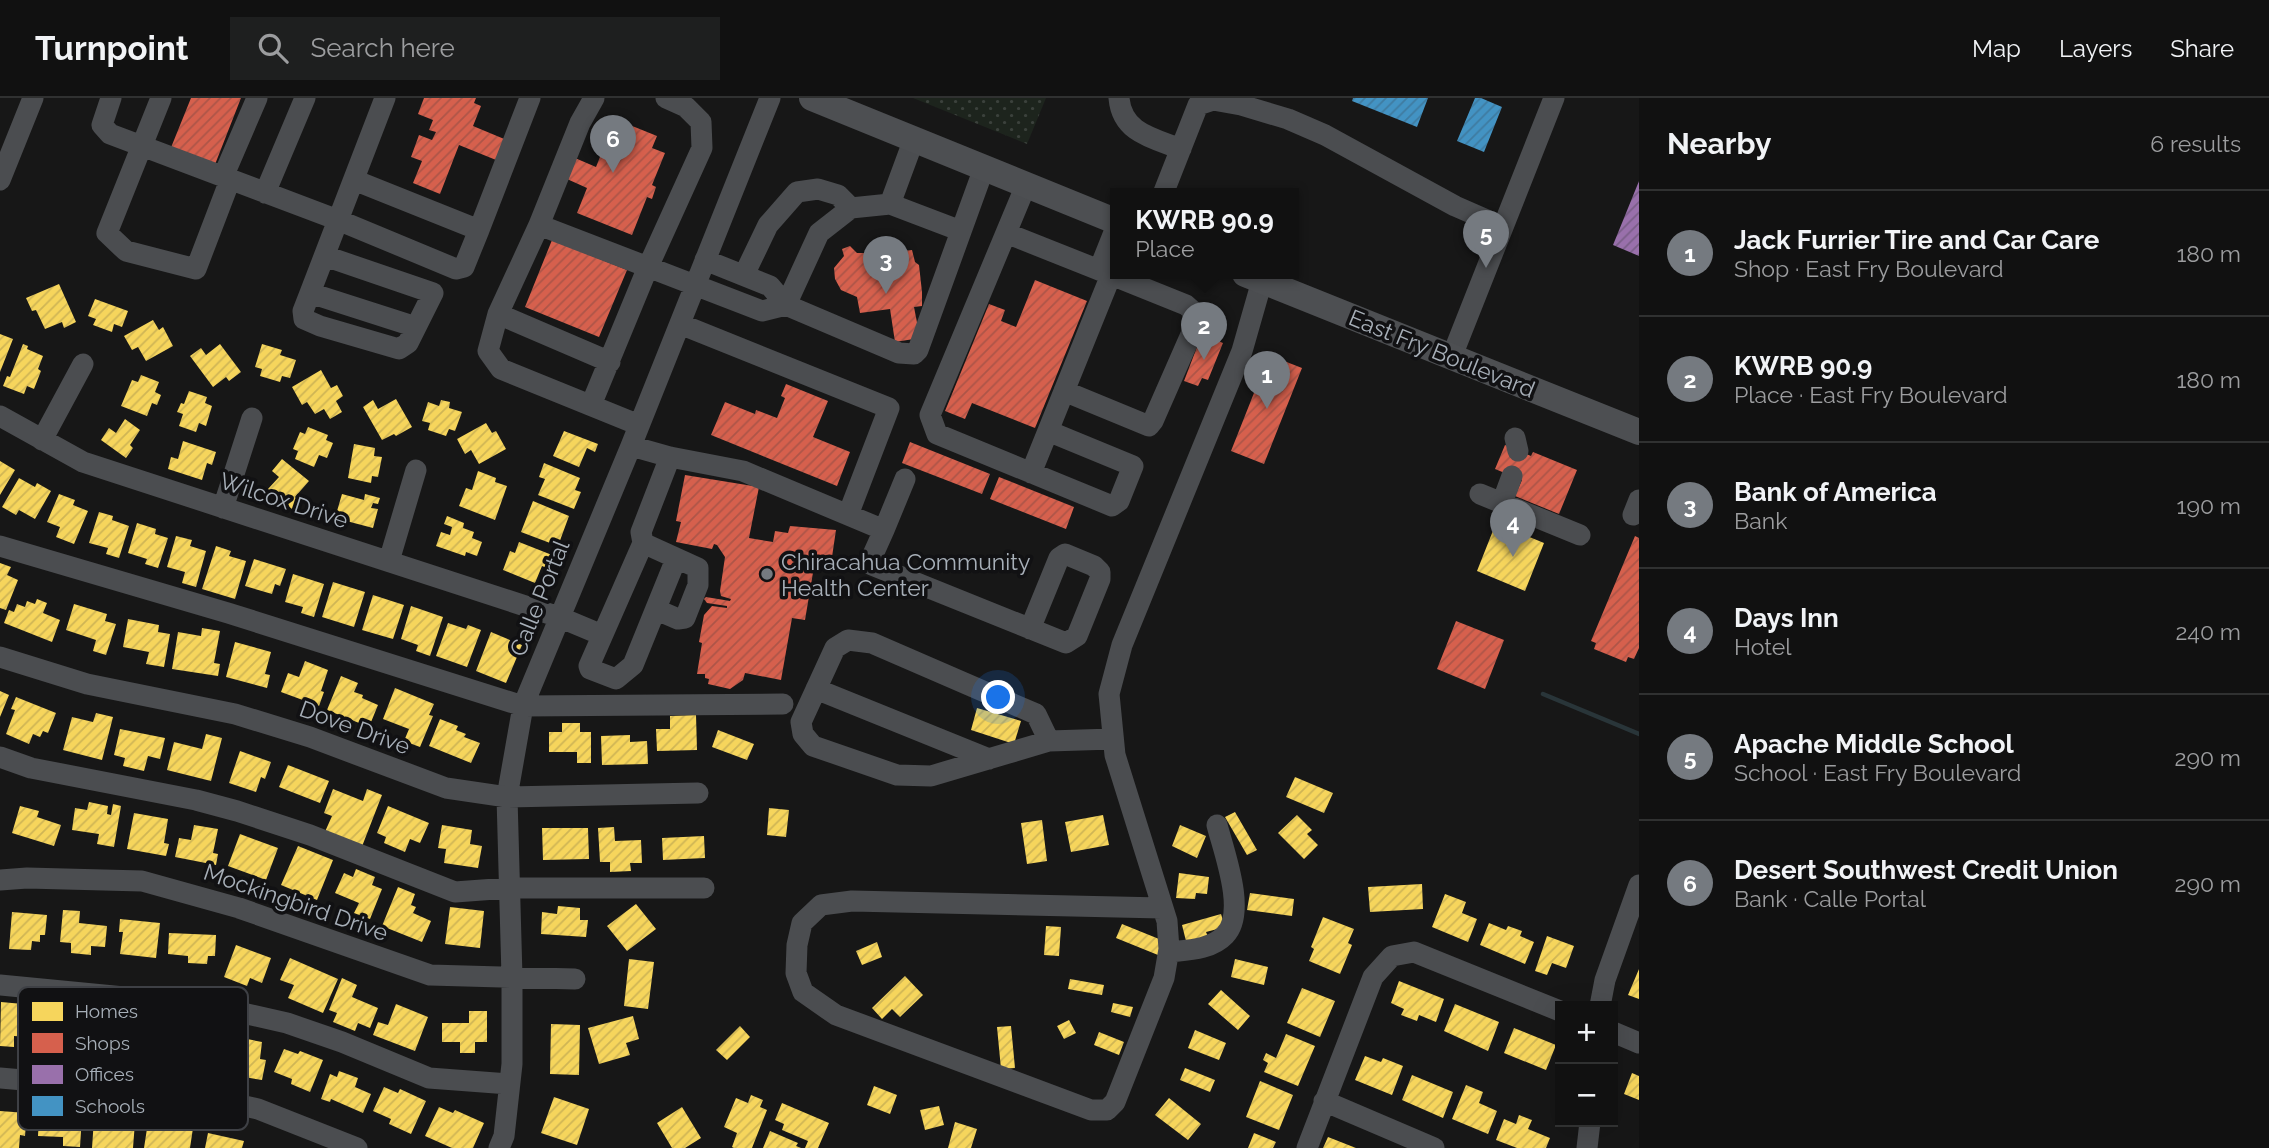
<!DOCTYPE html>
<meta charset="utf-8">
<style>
:root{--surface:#111;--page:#1e1f1f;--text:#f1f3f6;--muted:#9c9d9f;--line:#303131;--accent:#757a80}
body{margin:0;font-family:Raleway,sans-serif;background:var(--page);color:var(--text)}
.controls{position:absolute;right:21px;bottom:21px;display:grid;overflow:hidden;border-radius:0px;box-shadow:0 7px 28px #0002}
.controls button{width:63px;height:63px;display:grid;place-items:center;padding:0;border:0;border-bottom:2px solid var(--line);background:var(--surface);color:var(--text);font:35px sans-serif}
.you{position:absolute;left:999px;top:600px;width:24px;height:24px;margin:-18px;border:5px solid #fff;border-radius:50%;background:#1a73e8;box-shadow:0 0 0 10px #1a73e833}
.badge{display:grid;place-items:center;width:46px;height:46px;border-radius:50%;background:var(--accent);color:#fff;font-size:23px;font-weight:700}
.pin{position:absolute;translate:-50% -58px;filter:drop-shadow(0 2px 4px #0008)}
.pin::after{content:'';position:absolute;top:37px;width:24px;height:21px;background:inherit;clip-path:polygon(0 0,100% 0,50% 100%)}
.popup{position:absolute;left:1110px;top:90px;width:189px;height:91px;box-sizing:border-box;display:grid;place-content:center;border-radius:0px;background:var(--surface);filter:drop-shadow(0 2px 5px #0005);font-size:23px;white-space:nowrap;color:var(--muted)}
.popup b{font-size:26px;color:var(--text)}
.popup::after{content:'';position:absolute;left:50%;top:100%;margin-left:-14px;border:14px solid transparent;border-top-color:var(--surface)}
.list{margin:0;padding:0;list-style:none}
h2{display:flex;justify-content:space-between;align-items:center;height:91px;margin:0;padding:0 28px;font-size:30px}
h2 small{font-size:23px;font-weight:400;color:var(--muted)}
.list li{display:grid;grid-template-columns:46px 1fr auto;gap:21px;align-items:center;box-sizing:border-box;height:126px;padding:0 28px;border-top:2px solid var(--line)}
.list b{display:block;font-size:26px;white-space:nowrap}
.list p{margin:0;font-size:23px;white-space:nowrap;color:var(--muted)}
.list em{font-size:23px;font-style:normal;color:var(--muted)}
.icon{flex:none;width:38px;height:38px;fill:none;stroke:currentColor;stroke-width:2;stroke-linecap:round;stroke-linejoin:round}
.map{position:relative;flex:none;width:1639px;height:1050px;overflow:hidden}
header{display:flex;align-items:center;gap:42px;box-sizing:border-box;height:98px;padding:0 35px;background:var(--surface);border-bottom:2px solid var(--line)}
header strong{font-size:33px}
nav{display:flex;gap:38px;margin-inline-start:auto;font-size:24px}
.search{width:490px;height:63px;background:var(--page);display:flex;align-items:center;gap:18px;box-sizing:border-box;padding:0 24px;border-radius:0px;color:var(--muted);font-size:26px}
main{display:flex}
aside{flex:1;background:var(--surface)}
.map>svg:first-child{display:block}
</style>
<header>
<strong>Turnpoint</strong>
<div class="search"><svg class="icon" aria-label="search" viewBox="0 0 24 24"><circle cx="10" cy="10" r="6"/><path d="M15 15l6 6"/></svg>Search here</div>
<nav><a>Map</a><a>Layers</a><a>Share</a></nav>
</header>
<main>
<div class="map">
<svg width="1639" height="1050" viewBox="0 0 1639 1050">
<defs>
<pattern id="park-dots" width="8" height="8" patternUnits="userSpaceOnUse" patternTransform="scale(1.75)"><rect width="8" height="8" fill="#1d241d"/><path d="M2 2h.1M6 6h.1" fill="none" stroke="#3b413c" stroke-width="1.8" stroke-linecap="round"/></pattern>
<pattern id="homes-hatch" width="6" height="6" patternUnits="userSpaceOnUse" patternTransform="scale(1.75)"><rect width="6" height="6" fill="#f6d55c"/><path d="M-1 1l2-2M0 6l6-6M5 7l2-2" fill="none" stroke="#cfb555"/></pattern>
<pattern id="shops-hatch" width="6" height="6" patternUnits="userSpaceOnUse" patternTransform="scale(1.75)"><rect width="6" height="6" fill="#d6604d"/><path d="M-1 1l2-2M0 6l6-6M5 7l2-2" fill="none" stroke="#ad5548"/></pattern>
<pattern id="offices-hatch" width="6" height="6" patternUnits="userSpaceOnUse" patternTransform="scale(1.75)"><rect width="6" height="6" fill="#9970ab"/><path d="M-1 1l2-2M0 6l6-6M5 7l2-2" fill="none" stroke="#7a5e88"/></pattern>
<pattern id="schools-hatch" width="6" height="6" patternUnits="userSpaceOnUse" patternTransform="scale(1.75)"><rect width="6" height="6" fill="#4393c3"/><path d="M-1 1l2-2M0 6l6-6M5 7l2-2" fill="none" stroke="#3f7ba0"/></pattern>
</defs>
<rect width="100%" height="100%" fill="#171717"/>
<!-- park -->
<path fill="url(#park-dots)" d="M913 0H1046L1027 46Z"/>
<!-- homes -->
<path fill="url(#homes-hatch)" d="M59 186 76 224 64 230 62 224 45 231 36 212 32 213 26 200Z
M95 201 128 213 122 229 114 226 112 234 93 227 96 221 88 218Z
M153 222 159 232 163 229 173 248 146 263 138 249 132 252 124 238Z
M0 236 13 241 0 274Z
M23 246 28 248 27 251 43 258 38 271 41 273 34 291 27 288 24 296 3 288 7 278 10 279Z
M220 246 241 274 229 283 226 279 213 289 190 258 201 250 206 257Z
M262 246 282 252 280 257 296 262 290 280 282 278 280 284 260 278 262 271 255 269Z
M321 272 331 290 337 287 343 298 336 303 342 314 330 321 324 311 315 316 307 304 302 307 292 289Z
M141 277 159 284 155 294 161 297 157 307 152 305 147 318 121 308 132 282 138 284Z
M189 293 207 299 205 305 212 308 206 328 199 325 196 334 179 328 183 316 177 314 181 305 184 306Z
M396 301 412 329 396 338 394 336 382 342 363 309 373 302 378 311Z
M441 302 450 304 449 310 462 314 455 333 449 331 446 338 428 332 430 325 422 323 428 304 439 308Z
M125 321 140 332 130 347 133 350 126 360 101 342 109 330 116 335Z
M486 325 492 335 496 333 506 351 479 366 471 352 465 356 457 341Z
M308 329 328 337 326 342 333 345 327 360 319 357 314 369 295 361 298 353 293 351 300 334 305 336Z
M564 333 598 346 595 354 587 350 579 369 553 358Z
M183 343 216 354 212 367 207 365 202 382 168 371 171 359 178 361Z
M354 346 375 350 374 358 382 359 378 379 372 378 371 385 348 380Z
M282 361 309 383 295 399 299 403 292 411 268 391 279 379 272 373Z
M0 363 15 372 0 397Z
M544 365 580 380 575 392 581 394 574 411 538 397 545 381 539 379Z
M478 373 496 380 495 384 507 388 495 422 459 408 466 390 472 392Z
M19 380 35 389 37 385 51 393 35 421 19 412 16 417 2 409Z
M59 396 75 402 73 407 88 413 74 446 56 439 60 429 47 424Z
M342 396 364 402 365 396 380 400 378 406 373 405 371 410 378 411 373 430 335 420Z
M533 403 569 418 558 448 521 434Z
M99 414 113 418 112 422 129 428 119 460 106 456 108 450 89 445Z
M447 418 464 425 463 430 474 434 472 440 482 444 477 458 466 454 465 458 436 448 441 434 450 437 452 429 444 426Z
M137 425 156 431 155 436 168 440 158 470 145 466 147 461 128 455Z
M1496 425 1544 445 1525 493 1477 473Z
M176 438 192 442 190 448 206 453 196 489 182 485 185 474 167 469Z
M519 444 552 457 547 470 542 468 535 485 503 472 510 453 515 455Z
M216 448 231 453 229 458 246 463 235 501 202 491Z
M254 461 286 471 280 488 275 486 272 496 245 488Z
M0 465 11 469 7 477 18 482 6 512 0 510Z
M293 476 324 486 314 519 301 515 303 509 285 504Z
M333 484 365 494 354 529 322 519Z
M373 497 404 507 393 541 362 532Z
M37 501 47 505 43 515 60 522 52 544 4 525 9 512 14 514 17 506 25 509 27 503 35 506Z
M74 506 107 516 105 523 116 526 106 557 93 553 96 542 66 532Z
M411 508 443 519 430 558 416 553 418 547 401 541Z
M128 521 159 527 158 534 170 536 164 569 146 566 149 554 123 549Z
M448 525 466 531 468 527 481 532 467 569 436 558Z
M202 530 220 533 214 565 220 566 218 578 172 571 178 534 201 538Z
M491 534 522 547 506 585 476 573Z
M235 544 271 554 265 576 270 577 267 590 226 579Z
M305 563 328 572 321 593 324 594 319 608 281 594 288 575 299 579Z
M341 578 358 585 354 594 363 597 362 600 378 607 369 629 327 612Z
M395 590 434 606 429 617 433 618 420 649 404 643 409 631 383 621Z
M0 593 9 597 0 619Z
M16 599 56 615 48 635 43 633 40 639 33 636 29 646 6 636 15 612 11 611Z
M977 610 1021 623 1014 646 971 632Z
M96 615 113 619 102 662 63 652 72 619 93 624Z
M696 617 697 652 657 653 656 631H670V618Z
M440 621 458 628 456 632 466 636 464 639 480 645 471 665 429 648Z
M562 625H580V634H591V665H577V654H549V634H562Z
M120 631 165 640 160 661 148 658 144 673 123 668 125 660 114 657Z
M718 632 754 646 747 662 712 649Z
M206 636 222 640 211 683 167 672 174 644 202 651Z
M630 637V644L647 643 648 666 602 667 601 638Z
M240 653 271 664 265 681 261 679 256 694 229 685Z
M288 667 329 683 320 705 279 689Z
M1295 679 1333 695 1324 715 1286 699Z
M333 691 363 703 367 691 382 697 361 751 324 736 332 718 324 715Z
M89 704 108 708 107 716 111 717 113 706 121 708 114 749 97 746 99 736 72 732 75 710 87 712Z
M20 708 39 713 37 719 61 727 54 748 12 735Z
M388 708 429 725 420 745 410 741 405 754 384 745 386 739 377 735Z
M769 710 789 712 786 739 767 737Z
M1235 714 1257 752 1247 757 1225 719Z
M134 715 168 721 164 745 169 746 166 758 127 751Z
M1103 717 1109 747 1071 754 1065 724Z
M1297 717 1312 732 1307 736 1318 747 1304 761 1278 735Z
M1042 722 1047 763 1027 766 1021 725Z
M194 727 218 731 213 755 218 756 216 767 175 759 179 740 191 742Z
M442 727 472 732 470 746 482 748 478 770 444 765 446 751 438 750Z
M1180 727 1206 738 1197 760 1172 748Z
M614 729 615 743 641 742 642 765H630L631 773 610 774V764H600L598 730Z
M542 730H588L589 761 543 762Z
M240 736 278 750 266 782 228 768Z
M704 738 705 760 663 762 662 740Z
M298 748 333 762 317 802 281 787Z
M356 771 375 779 372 787 382 791 370 821 354 815 359 805 335 795 344 775 353 779Z
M1179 775 1209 779 1207 796 1196 795 1195 801 1176 800Z
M1422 786 1423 811 1370 814 1368 789Z
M398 789 415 796 411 807 416 809 413 815 431 823 422 844 382 828Z
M1250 795 1294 801 1292 818 1247 812Z
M1445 796 1466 804 1462 815 1477 821 1468 844 1432 829Z
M636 806 656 831 627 853 607 828Z
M558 808 580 810V822H588L586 839 541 836 542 814 557 816Z
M450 809 484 813 480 850 445 846Z
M63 812 80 813 79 825 107 828 105 849 91 848V857L71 855V845L60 844Z
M12 814 47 817 45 837H40V844L32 843 31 852 9 851Z
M1221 816 1225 829 1206 834 1209 841 1187 847 1182 827Z
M1323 819 1354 831 1348 845 1352 847 1340 876 1309 863 1314 851 1311 849Z
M120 821 160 825 156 860 120 856 123 834H119Z
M1489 825 1506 832 1508 828 1522 833 1520 838 1534 844 1525 866 1480 847Z
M1122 826 1164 843 1158 857 1116 840Z
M1046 828 1061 829 1059 858 1044 857Z
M169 835 216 837 215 858H208L207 866 188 865V858L168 856Z
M1547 838 1574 848 1566 870 1552 865 1547 877 1535 873Z
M877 844 882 859 862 867 856 853Z
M236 847 271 860 262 885 250 880 247 888 224 879Z
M290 860 338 881 323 915 288 900 294 887 280 882Z
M629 861 654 864 648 911 624 908Z
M1235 861 1268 869 1264 887 1231 879Z
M1639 871V901L1628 897Z
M905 878 923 897 900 919 892 911 882 921 872 910Z
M342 880 357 887 352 899 378 910 370 930 358 925 355 933 333 924 337 915 329 912Z
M1070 881 1104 887 1102 897 1068 891Z
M1399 883 1444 901 1436 924 1419 917 1417 923 1401 917 1404 911 1391 905Z
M1302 890 1335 903 1320 939 1287 925Z
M1221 892 1250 918 1238 932 1208 906Z
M1 904 34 907V913L44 914 42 940 14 938V949L0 948Z
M1113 905 1133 909 1130 919 1111 914Z
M396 906 428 919 415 953 373 937 378 924 388 927Z
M1455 906 1499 924 1488 953 1444 933Z
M469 913H487V944H475V955H460V944H442V925H469Z
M110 918 145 921 144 925 154 926 152 959 107 955Z
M633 918 639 941 626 945 630 957 599 966 588 930Z
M1069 922 1076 935 1064 941 1057 928Z
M50 923 85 926V930L99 932 97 954 49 951Z
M170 925 206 930 203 952 208 953 206 969 165 963Z
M551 926 580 927 579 977 550 976Z
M740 928 750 939 727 962 716 952Z
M1011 928 1015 970 1001 971 997 929Z
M1514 930 1556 947 1546 972 1504 955Z
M1195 932 1226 945 1219 962 1188 950Z
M1099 934 1124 944 1119 957 1094 947Z
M222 936 262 944 260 961 266 962 262 982 244 979 245 973 217 968Z
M1286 936 1315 948 1298 988 1264 974 1268 965 1263 962 1266 955 1276 960Z
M284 951 298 956 300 953 323 962 310 994 291 986 292 981 274 974Z
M1365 958 1381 964 1383 960 1403 968 1392 997 1355 982Z
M1185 970 1215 982 1210 994 1180 982Z
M339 973 358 980 355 989 371 996 363 1015 331 1001 330 1004 321 1001 330 976 337 979Z
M1632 975 1639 978V1002L1624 996Z
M1412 977 1453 994 1443 1020 1402 1002Z
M1260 983 1293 997 1279 1032 1246 1019Z
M1466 987 1483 994 1479 1005 1497 1013 1488 1036 1452 1021Z
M874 988 897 997 890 1016 867 1007Z
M384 989 398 995 400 991 426 1003 411 1036 389 1026 391 1021 373 1013Z
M751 997 763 1002 760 1009 767 1012 752 1050H734L732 1049 737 1035 724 1029 736 1000 748 1005Z
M554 999 589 1011 577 1047 541 1035Z
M1169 1000 1201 1026 1188 1042 1155 1017Z
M782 1005 829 1025 818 1050H805L808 1043 782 1032 784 1026 775 1022Z
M939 1008 944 1027 925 1032 920 1012Z
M439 1009 453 1015 455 1012 484 1025 473 1050H452L425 1038Z
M682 1009 701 1040 685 1050H672L657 1025Z
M0 1013 27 1015 25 1038 20 1037 19 1050H0Z
M39 1015 82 1018 80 1049 63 1048V1039L38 1038Z
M1519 1017 1532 1022 1528 1031 1550 1040 1546 1050H1517L1496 1042 1504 1021 1516 1026Z
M94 1021 135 1024 133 1050H92Z
M148 1024 193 1030 190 1050H144Z
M955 1024 977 1031 971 1050H948Z
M770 1033 798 1045 796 1048 801 1050H763Z
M208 1035 244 1043 242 1050H205Z
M1254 1035 1276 1044 1273 1050H1248Z
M1328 1039 1356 1050H1323Z"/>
<!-- shops -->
<path fill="url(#shops-hatch)" d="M191 0H241L214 69 170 52Z
M424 0H476L474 5 481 8 473 28 509 43 501 64 459 47 440 96 413 85 422 63 411 59 419 37 432 42 436 34 429 32 433 22 418 16Z
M615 21 657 38 652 50 665 55 652 87 656 89 652 101 647 99 632 137 577 115 587 90 567 81 575 60 596 69Z
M552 142 627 172 599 239 525 209Z
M850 148 857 155H867L875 161V156L912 152 915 164 919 167 922 194V208L914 209 920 240 895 244 890 211 860 215 857 199 841 192 835 181 834 170 844 158 842 151Z
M1035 182 1087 203 1035 330 972 305 965 321 945 313 989 206 1005 212 1001 223 1016 229Z
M1202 236 1223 245 1208 282 1202 280 1198 288 1184 283Z
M1269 257 1302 270 1264 366 1231 353Z
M786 286 828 303 813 339 850 354 837 388 711 337 725 304 755 316 756 312 777 320 785 300 781 298Z
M910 344 990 376 982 396 902 365Z
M1505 347 1531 358 1533 354 1577 372 1559 416 1515 398 1522 382 1495 371Z
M685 377 759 389 749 440 773 444 775 433 788 435 790 428 836 432 832 459 816 457 805 522 792 520 781 582 745 575 743 582 730 591 708 586 709 581 705 580V576H697L702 545 699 544 704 517 712 508 727 510V508L707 505 704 501 706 499 730 503 731 501 721 498 720 493 725 459 717 447 714 446 712 451 676 444 681 424 676 423Z
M999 379 1074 409 1066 431 990 401Z
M1635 438 1639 440V550L1634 561 1628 559 1626 564 1594 551 1596 545 1591 543Z
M1456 523 1504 542 1485 591 1437 571Z"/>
<!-- offices -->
<path fill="url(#offices-hatch)" d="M1639 83V158L1613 147Z"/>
<!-- schools -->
<path fill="url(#schools-hatch)" d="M1353 0H1428L1417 29 1352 3Z
M1475 0H1481L1502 9 1484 54 1457 43Z"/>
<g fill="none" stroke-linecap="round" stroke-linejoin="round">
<!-- stream -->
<path stroke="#293539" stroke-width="4.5" d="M1543 596 1639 636"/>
<!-- minor -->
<path stroke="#4b4d50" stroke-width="21" d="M111 0 102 27 110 36 338 122 456 171 464 169 479 132 354 82
M161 0 107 135 126 153 196 171 230 82
M1119 0C1122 35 1153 40 1181 51
M223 79 257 0
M0 82 33 0
M1026 87 930 317 937 336 1112 408 1119 403 1133 368 1048 333
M265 95 305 0
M1163 96 1198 7 1213 2 1241 7 1288 21 1325 37 1455 108 1503 129
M890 106 914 41
M539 127 580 25 594 0
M479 132 530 0
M1006 135 1099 172
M325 158 433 195 408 245 399 251 320 228 304 221 303 213 310 195 385 0
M705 162 770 188 786 207 899 255 914 256 918 252 984 70
M744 177 768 127 797 94 818 91 838 97 851 110
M310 195 416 229
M786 207 819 135 851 110 890 106 961 133
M498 216 610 264
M680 226 889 310 848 417
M1452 258 1554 0
M1064 293 1149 328 1153 323 1196 225 1195 215 1186 207 1099 172 1115 132
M591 307 648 169 702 50 701 24 686 9 666 0
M0 318 83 364 559 519 602 537
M639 327 501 271 488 253 498 216 539 127 762 213 786 207
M1515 340 1518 353
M42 342 83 266
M631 348 670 359 743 373 884 432 905 381
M1031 375 1111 177
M1480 396 1580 437
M1502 405 1512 378
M223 410 252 320
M1633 417 1639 402
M884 432 871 461 872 467 1066 545 1077 538 1100 481V474L1094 468 1065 456 1059 460 1030 531
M643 445 589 568 590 571 616 581 633 567 676 461
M0 448 228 515 523 608 783 606
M389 463 416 372
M657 512 678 521 685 520 698 487V470L643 445 641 434 670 359
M0 559 87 586 235 616 310 639 446 690 507 699 698 695
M816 591 989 661
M1049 643 931 678 897 677 813 648 803 636 801 624 835 550 848 542 872 545 1036 616 1049 643 1113 641
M0 659 31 670 196 702 237 713 310 737 455 794 509 790H704
M0 782 27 780 142 783 239 810 430 877 575 881
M1162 810 852 803 821 807 802 825 797 847 796 875 803 894 836 917 1091 1012H1107L1115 1004 1164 880 1169 851 1167 823 1115 657 1109 596 1122 547 1242 253 1262 183
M1169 854C1187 852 1211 852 1225 837 1247 815 1224 754 1217 727
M0 887 207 907 287 925 342 944 429 980 509 986
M1600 908 1605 882 1639 787
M1613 934 1639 945
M0 980 195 997 258 1011 357 1050
M1324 1003 1434 1050
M499 1050 504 1038 512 966V879L507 699 523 608 631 348 770 0
M1307 1050 1373 879 1392 858 1414 854 1560 913
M1587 1050 1590 1024"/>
<!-- major -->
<path stroke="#4d4f52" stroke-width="26" d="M812 0 1115 123
M1245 176 1639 334"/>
</g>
<!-- markers -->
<circle fill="#757a80" stroke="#111113" stroke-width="2.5" cx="767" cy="476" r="7"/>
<g text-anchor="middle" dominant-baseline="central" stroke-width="7" stroke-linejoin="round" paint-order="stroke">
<!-- street labels -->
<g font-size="23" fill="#a7afb8" stroke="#111113">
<text transform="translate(1442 255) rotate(22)">East Fry Boulevard</text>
<text transform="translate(284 402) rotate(18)">Wilcox Drive</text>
<text transform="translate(539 500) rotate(-68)">Calle Portal</text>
<text transform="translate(355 629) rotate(20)">Dove Drive</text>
<text transform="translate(296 804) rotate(19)">Mockingbird Drive</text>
</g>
<!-- poi labels -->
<g font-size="23" fill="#a7afb8" stroke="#111113" text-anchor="start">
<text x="781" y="463">Chiracahua Community<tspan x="781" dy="26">Health Center</tspan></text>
</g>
</g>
<!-- legend -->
<rect x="18" y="889" width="230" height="143" rx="10" fill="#111113" stroke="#3e4045" stroke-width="2"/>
<rect x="32" y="904" width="31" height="19" fill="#f6d55c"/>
<rect x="32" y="935" width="31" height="20" fill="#d6604d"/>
<rect x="32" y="967" width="31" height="19" fill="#9970ab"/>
<rect x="32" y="998" width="31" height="20" fill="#4393c3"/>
<g font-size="19" fill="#a7afb8">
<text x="75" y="920">Homes</text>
<text x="75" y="952">Shops</text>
<text x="75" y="983">Offices</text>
<text x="75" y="1015">Schools</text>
</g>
</svg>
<div class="controls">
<button>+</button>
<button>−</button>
</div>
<div class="you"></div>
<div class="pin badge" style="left:1267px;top:311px">1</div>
<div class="pin badge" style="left:1204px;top:262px">2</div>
<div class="popup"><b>KWRB 90.9</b>Place</div>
<div class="pin badge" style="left:886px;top:196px">3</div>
<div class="pin badge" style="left:1513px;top:459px">4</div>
<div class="pin badge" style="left:1486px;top:170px">5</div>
<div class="pin badge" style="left:613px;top:75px">6</div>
</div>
<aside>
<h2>Nearby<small>6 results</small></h2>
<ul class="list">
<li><span class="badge">1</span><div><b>Jack Furrier Tire and Car Care</b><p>Shop · East Fry Boulevard</p></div><em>180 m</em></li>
<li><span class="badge">2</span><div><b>KWRB 90.9</b><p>Place · East Fry Boulevard</p></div><em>180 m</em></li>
<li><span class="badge">3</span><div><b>Bank of America</b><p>Bank</p></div><em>190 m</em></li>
<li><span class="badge">4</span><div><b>Days Inn</b><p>Hotel</p></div><em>240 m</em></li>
<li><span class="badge">5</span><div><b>Apache Middle School</b><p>School · East Fry Boulevard</p></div><em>290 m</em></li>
<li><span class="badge">6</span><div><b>Desert Southwest Credit Union</b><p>Bank · Calle Portal</p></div><em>290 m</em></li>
</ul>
</aside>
</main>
